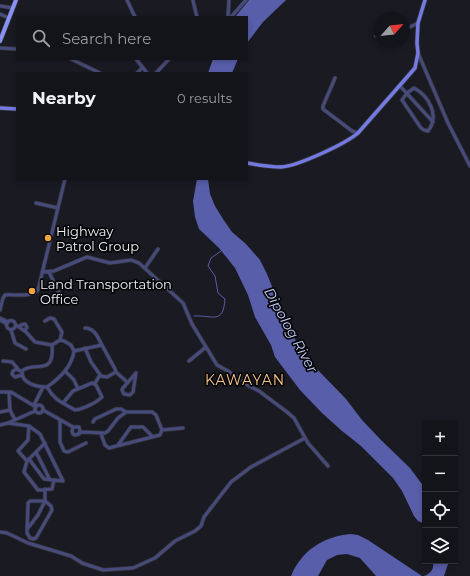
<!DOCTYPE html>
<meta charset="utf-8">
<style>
:root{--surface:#13141a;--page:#1c1d23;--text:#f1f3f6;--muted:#9d9ea2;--line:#323339}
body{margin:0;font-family:Montserrat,sans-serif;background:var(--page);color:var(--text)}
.controls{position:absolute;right:12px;bottom:12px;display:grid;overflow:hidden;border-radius:0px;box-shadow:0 2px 6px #0003}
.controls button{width:36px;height:36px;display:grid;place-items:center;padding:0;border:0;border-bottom:1px solid var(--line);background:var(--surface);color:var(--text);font:20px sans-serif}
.compass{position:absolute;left:374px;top:12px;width:36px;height:36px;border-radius:50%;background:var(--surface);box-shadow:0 2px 6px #0003;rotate:63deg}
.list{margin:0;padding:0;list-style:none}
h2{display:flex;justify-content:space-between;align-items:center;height:52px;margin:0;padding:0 16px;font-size:17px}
h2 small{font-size:13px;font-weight:400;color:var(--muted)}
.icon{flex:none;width:22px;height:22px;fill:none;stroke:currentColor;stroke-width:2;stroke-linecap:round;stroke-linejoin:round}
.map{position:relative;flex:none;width:470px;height:576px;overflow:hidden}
.search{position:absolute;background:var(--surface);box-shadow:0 2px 6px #0003;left:16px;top:16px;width:232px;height:44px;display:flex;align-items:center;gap:10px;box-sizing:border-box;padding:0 14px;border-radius:0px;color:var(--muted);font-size:15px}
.panel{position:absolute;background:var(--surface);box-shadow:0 2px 6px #0003;left:16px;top:72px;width:232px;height:108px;border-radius:0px}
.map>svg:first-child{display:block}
</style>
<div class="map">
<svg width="470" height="576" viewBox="0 0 470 576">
<rect width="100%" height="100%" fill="#191a22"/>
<!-- water -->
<path fill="#595eaa" d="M249 0H286L263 22 247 43V17H235Z
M213 59H238L232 73H208Z
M197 179H208L210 194 215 206 223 219 232 232 246 244 260 260 267 274 279 304 300 350 313 365 346 399 362 420 381 440 410 468 424 487 425 489V524L418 521 414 516 402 491 393 478 361 446 342 431 322 413 300 390 275 357 271 345 255 317 248 295 235 268 219 248 199 229 195 217 193 201Z
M350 534 358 535 368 540 422 576H376L360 558 347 554 337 555 327 560 318 576H291C302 550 323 537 350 534Z
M433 561H449L444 576H424C432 572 434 569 433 561Z"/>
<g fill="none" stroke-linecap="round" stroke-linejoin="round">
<!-- stream -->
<path stroke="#595eaa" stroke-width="1" d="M194 316C213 315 223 325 225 299L218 293 215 276 208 266 211 258 221 251"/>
<!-- minor casing -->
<g stroke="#33343b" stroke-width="4.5">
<path id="minor" d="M127 0 135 17
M193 1 197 17
M0 6 13 8
M0 14 9 18
M228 17 229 0
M231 17 246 0
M404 30 418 23
M376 36 380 33
M0 48 17 49
M418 53 448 123 470 166
M71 59 100 73
M136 59 147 73
M137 73 142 68
M156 73 169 59
M335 78 323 106V109L352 131 358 133
M400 86 433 122
M414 88C429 96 440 116 428 131L424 130 421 128 402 100 407 93Z
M36 203 58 208
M145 268 158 249
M42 272 54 271 87 257 110 263 131 260 139 263 183 303 192 324 217 365 228 371 249 386 259 391 287 412 294 418 308 443 328 466
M49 272 60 295
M0 310 3 298 5 295C16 294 28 298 38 290L65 179
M0 318 8 322
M0 320 7 324
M6.5 325a4.5 4.5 0 1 1 9 0a4.5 4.5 0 1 1-9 0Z
M45 321 50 318 54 319 62 332 60 340
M16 325 26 332 35 342 52 345 60 340 64 341 71 345 74 351 102 345 115 369 116 372 107 377 101 376 91 362 85 348
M19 327 21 325 25 324 27 327 25 331
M85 328C95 328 98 338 102 345
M11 330 15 343 26 349
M52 345C55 378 33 360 22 371 21 384 38 387 47 387 60 378 72 367 74 351
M3 361 12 362 18 369
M189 361 206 347
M65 371 74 380 78 389
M116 372 127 382
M136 373 133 392 130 395 124 394 122 390 123 388Z
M22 375 15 377 12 374C13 368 18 369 22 372
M95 383 100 375
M47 387C55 401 62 402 75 410 83 409 96 403 102 397L96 385 92 383 73 391 63 403
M0 392H11L36 407
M9 392 10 410 15 420
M35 409a4 4 0 1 1 8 0a4 4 0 1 1-8 0Z
M34 405 43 387
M43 410 73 427H79L80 431 79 434 75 435 73 434 72 431 73 427
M0 412 10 410
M60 421V442L64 451 68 452 86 443
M93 422 95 419 116 409H121L126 412H152L156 415 162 430 160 435 109 448 105 445 101 434
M8 423 29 426 40 434 63 481 44 479 29 459
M0 425 8 423 35 411
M162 430 183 428
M80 432 105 433 108 431 118 418 126 412
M45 443 27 461 24 472 38 490 52 489 54 480
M118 445 131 427H143L153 437
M36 452 50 480
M27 461 18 451 28 440 29 426
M28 528 38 515 45 501 51 506 52 510 36 538 33 539 30 538 27 533 28 503 30 501H45V489
M0 532 7 533 28 543 71 556 82 563 103 570 133 568 155 558 175 541 195 531 201 526 204 517 231 482 251 467 305 438"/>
</g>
<!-- major casing -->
<g stroke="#33343b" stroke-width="5">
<path id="major" d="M0 108 17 109
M247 163C258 165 270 167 281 167 298 166 345 144 358 133L415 68 418 53 417 43 418 23 425 0"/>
</g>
<!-- highway casing -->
<g stroke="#33343b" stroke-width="5.5">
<path id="highway" d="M0 41 16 0"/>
</g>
<!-- minor -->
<use href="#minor" stroke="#474b7c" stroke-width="3"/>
<!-- major -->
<use href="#major" stroke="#747ae1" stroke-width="3.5"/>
<!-- highway -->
<use href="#highway" stroke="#8a91f4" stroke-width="4"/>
</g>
<!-- markers -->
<g fill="#f3a442" stroke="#050608" stroke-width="1.5">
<circle cx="48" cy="238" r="4"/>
<circle cx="32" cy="291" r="4"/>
</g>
<g text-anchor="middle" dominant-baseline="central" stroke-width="3.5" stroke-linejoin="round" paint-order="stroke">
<!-- poi labels -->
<g font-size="13" fill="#eff0f6" stroke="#050608" text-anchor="start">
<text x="56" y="231">Highway<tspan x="56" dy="15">Patrol Group</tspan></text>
<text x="40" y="284">Land Transportation<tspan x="40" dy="15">Office</tspan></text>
</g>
<!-- water labels -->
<g font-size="14" font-style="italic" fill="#c4caf5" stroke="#050608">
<text transform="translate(291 330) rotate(61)">Dipolog River</text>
</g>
<!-- neighbourhood labels -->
<g font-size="14" letter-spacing="1" fill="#fcc588" stroke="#050608">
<text x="245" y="380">KAWAYAN</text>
</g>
</g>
</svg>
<div class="controls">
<button>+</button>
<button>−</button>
<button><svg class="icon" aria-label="locate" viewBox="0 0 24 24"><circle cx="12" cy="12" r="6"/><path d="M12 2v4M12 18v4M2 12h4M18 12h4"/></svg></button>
<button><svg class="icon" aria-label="layers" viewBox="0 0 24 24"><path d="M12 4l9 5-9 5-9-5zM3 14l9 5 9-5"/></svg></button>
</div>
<svg class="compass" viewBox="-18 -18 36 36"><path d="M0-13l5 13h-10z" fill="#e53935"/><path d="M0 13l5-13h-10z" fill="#9d9ea2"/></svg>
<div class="search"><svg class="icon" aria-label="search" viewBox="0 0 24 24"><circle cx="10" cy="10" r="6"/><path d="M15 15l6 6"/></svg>Search here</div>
<section class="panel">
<h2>Nearby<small>0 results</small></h2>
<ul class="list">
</ul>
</section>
</div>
